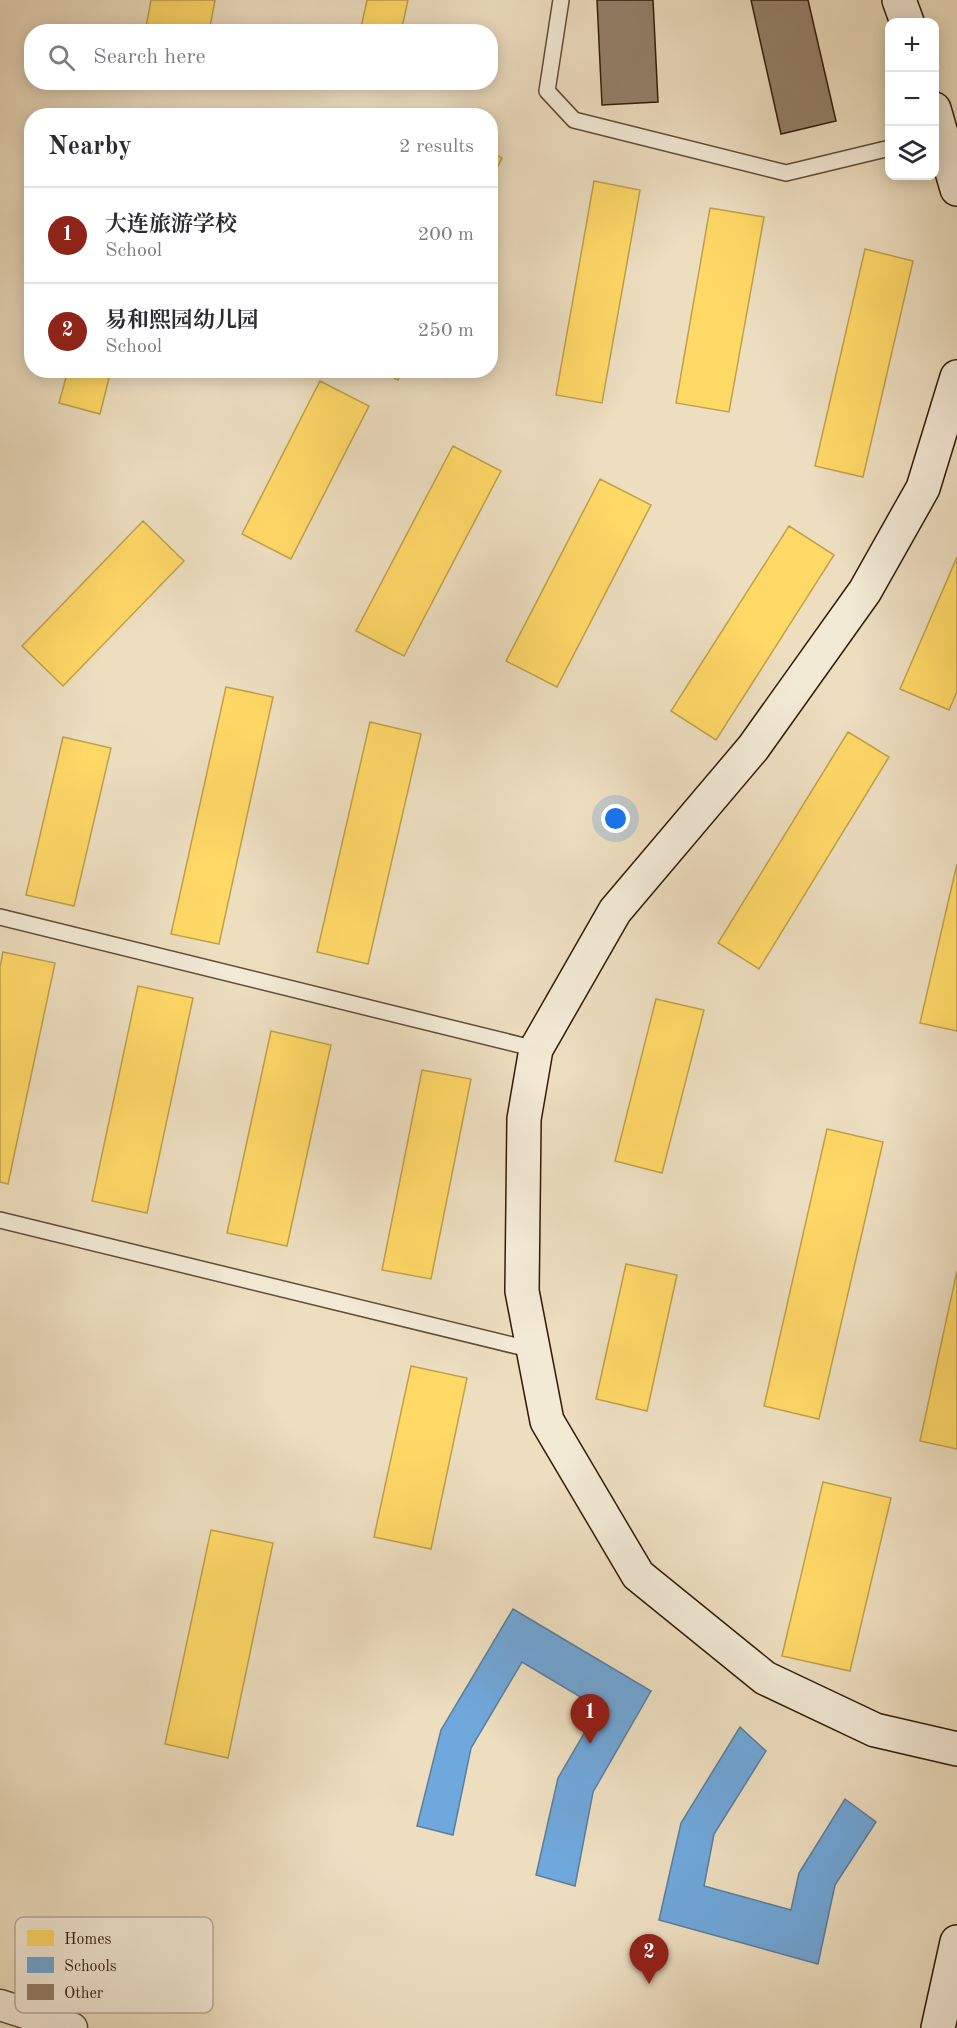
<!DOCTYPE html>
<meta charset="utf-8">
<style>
:root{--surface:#fff;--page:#f7f7f7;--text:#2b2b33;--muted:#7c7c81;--line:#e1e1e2;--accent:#8f2418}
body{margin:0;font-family:"Old Standard TT","Noto Serif SC",serif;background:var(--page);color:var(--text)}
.controls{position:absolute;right:18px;top:18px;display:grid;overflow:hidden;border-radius:12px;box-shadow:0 3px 15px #0003}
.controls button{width:54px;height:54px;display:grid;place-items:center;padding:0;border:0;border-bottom:2px solid var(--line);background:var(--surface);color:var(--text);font:30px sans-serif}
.you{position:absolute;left:616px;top:819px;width:21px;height:21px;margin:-15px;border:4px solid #fff;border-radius:50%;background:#1a73e8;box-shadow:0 0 0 9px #1a73e833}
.badge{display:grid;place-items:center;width:39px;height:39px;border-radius:50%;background:var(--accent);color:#fff;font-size:20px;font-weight:700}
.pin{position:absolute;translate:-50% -50px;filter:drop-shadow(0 2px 3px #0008)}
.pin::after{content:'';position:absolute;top:32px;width:21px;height:18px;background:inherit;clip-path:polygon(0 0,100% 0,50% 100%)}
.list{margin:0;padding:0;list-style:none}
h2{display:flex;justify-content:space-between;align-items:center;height:78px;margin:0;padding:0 24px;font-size:26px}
h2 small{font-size:20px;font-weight:400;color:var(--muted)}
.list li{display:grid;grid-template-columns:39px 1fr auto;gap:18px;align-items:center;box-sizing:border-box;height:96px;padding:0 24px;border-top:2px solid var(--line)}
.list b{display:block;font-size:22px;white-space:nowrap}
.list p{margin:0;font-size:20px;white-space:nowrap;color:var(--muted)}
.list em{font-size:20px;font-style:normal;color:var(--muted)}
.icon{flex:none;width:33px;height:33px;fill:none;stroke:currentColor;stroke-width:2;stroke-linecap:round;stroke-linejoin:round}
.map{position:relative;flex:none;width:957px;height:2028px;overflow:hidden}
.search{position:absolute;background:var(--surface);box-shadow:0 3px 15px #0003;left:24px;top:24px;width:474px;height:66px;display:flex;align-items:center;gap:15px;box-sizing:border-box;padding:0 21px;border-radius:24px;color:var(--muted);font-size:22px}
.panel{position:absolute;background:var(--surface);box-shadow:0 3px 15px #0003;left:24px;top:108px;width:474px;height:270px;border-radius:24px}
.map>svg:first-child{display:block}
</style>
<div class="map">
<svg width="957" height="2028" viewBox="0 0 957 2028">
<rect width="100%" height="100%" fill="#eddec0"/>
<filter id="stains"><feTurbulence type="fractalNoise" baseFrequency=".00333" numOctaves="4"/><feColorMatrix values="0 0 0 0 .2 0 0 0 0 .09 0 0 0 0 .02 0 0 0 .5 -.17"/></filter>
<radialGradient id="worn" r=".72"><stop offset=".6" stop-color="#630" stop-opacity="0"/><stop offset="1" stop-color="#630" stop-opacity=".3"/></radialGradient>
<!-- homes -->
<path fill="#ffd966" stroke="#c1a04a" stroke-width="1.5" d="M151 0H215L209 32H145Z
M367 0H408L401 32H360Z
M490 152 502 158 490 182Z
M594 181 640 190 602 403 556 395Z
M710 208 764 217 729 412 676 403Z
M865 249 913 261 863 477 815 466Z
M68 370H111L100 414 59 403Z
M378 370H402L398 380Z
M320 381 369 406 291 559 242 534Z
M453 446 501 471 404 656 356 631Z
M600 479 651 505 557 687 506 661Z
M143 521 184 561 63 686 22 646Z
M789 526 834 555 716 740 671 711Z
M957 557V692L949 710 900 689Z
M226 687 273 697 219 944 171 934Z
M370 722 421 734 368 964 317 952Z
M848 732 889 757 759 969 718 943Z
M63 737 111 748 74 906 26 895Z
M957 864V1031L920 1023Z
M3 952 55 963 8 1184 0 1182V967Z
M138 986 193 998 147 1213 92 1201Z
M656 999 704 1010 662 1173 615 1161Z
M271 1031 331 1045 287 1246 227 1233Z
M422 1070 471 1079 431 1279 382 1270Z
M827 1129 883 1142 819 1419 764 1406Z
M626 1264 677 1275 647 1411 596 1399Z
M957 1271V1449L920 1441Z
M411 1366 467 1378 431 1549 374 1537Z
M823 1482 891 1498 850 1671 782 1656Z
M211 1530 273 1543 228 1758 165 1744Z"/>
<!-- schools -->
<path fill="#6fa8dc" stroke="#5c7e9c" stroke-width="1.5" d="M513 1609 651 1691 593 1792 575 1886 536 1875 558 1778 599 1708 522 1662 471 1748 453 1835 417 1826 441 1730Z
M740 1727 766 1751 714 1834 704 1886 791 1910 799 1873 845 1799 876 1822 835 1885 818 1964 659 1920 681 1823Z"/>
<!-- building -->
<path fill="#938168" stroke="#311c08" stroke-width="1.5" d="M597 0H653L658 102 602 105Z
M751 0H808L836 121 781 134Z"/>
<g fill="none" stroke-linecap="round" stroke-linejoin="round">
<!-- lane casing -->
<g stroke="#604c36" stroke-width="18">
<path id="lane" d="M561 0 547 91 574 120 786 173 890 148
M0 917 536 1049
M0 1220 533 1350"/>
</g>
<!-- street casing -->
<g stroke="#604c36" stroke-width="33">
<path id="street" d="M0 2005 72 2028"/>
</g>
<!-- secondary casing -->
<g stroke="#311c08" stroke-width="36">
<path id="secondary" d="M899 0 907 22
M934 109 957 189
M957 377 923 488 865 591 753 748 615 911 536 1049 524 1119 522 1291 547 1421 638 1575 765 1678 875 1730 957 1749
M938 2028 957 1942"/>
</g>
<!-- lane -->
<use href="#lane" stroke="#f3ead6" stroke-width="15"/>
<!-- street -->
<use href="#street" stroke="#f3ead6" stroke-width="30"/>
<!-- secondary -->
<use href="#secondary" stroke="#f3ead6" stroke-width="33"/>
</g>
<!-- legend -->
<rect x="15" y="1917" width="198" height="96" rx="9" fill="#f3ead6" stroke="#b9ac98" stroke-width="1.5"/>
<rect x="27" y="1930" width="27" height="16" fill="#ffd966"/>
<rect x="27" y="1957" width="27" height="16" fill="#6fa8dc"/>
<rect x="27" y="1984" width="27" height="16" fill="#938168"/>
<g font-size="16" fill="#311c08">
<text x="64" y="1944">Homes</text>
<text x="64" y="1971">Schools</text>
<text x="64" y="1998">Other</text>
</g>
<rect width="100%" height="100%" filter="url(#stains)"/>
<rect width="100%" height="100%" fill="url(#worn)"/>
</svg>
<div class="controls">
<button>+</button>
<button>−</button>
<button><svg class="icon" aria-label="layers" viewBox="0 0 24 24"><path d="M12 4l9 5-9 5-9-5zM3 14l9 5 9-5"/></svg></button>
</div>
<div class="you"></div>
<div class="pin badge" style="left:590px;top:1744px">1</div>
<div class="pin badge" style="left:649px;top:1984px">2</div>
<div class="search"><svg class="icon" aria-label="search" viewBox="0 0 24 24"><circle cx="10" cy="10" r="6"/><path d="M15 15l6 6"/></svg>Search here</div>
<section class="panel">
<h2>Nearby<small>2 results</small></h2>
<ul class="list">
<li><span class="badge">1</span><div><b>大连旅游学校</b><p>School</p></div><em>200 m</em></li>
<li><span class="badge">2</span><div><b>易和熙园幼儿园</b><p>School</p></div><em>250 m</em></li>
</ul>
</section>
</div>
